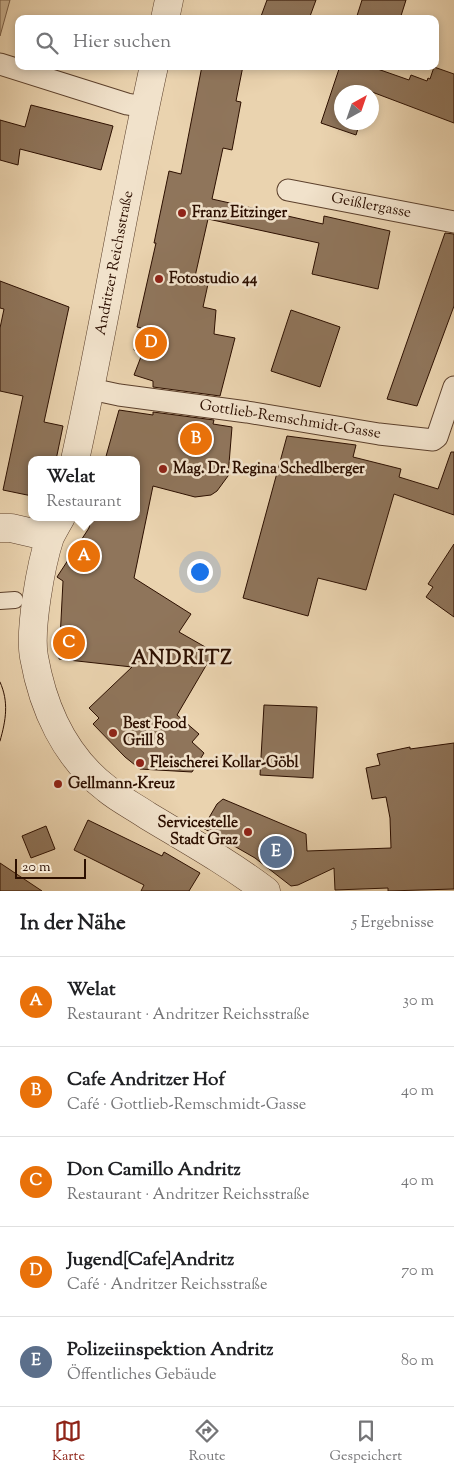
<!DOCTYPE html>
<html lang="de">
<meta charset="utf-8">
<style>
:root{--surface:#fff;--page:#f2f2f2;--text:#202124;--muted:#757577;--line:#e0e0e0;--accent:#8f2418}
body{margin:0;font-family:"Sorts Mill Goudy",serif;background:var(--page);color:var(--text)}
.compass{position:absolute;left:334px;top:85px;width:45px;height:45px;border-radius:50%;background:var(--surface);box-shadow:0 2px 8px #0003;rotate:40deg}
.scale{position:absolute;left:15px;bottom:12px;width:71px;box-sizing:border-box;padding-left:5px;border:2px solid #2c0f00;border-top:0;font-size:14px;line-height:18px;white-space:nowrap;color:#2c0f00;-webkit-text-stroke:4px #f1e2cb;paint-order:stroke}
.you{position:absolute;left:199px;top:571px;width:18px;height:18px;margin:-12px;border:4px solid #fff;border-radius:50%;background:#1a73e8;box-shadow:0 0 0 8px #1a73e833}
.badge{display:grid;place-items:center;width:32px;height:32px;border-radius:50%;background:var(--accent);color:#fff;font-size:16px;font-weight:700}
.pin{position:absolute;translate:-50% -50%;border:2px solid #fff;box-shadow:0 1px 5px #0006}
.popup{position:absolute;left:28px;top:456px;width:112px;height:65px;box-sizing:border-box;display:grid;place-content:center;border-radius:10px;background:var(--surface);filter:drop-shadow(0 1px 4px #0005);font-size:16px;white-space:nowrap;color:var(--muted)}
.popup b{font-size:19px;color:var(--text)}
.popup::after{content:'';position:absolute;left:50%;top:100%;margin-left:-10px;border:10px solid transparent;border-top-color:var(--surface)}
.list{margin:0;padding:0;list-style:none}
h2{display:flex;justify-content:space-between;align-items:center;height:65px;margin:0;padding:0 20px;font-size:21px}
h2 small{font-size:16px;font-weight:400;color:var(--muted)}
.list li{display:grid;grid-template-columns:32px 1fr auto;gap:15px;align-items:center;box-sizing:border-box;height:90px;padding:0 20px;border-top:1px solid var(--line)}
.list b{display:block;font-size:19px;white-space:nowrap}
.list p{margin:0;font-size:16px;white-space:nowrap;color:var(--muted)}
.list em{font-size:16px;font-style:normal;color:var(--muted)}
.icon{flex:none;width:28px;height:28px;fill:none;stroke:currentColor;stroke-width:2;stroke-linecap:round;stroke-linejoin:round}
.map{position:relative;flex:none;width:454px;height:891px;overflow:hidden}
.search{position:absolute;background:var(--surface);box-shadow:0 2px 8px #0003;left:15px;right:15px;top:15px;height:55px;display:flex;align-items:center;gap:12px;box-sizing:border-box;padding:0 18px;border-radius:10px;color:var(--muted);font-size:19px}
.sheet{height:515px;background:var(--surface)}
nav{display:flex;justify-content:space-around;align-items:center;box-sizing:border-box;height:70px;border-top:1px solid var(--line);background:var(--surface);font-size:14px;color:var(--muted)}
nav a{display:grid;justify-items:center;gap:2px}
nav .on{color:var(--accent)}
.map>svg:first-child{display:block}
</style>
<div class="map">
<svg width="454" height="891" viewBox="0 0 454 891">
<rect width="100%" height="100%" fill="#ead3af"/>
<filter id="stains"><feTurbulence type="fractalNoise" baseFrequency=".004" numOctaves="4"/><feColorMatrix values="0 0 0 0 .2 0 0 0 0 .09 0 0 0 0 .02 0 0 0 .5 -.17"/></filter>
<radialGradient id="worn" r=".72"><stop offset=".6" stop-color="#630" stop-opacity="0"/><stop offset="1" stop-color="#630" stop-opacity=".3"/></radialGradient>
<!-- green -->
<path fill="#cab291" stroke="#7b6048" d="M0 0H10L0 36Z"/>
<!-- building -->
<path fill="#8f755b" stroke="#2c0f00" d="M267 0H316L309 19H260Z
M362 0H406L400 19H356Z
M202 66H243L236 101 241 102 232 150 223 148 212 199 323 224 324 216 390 231 378 289 312 274 319 243 208 219 194 281 208 284 203 307 216 310 214 334 235 338 220 396 153 387V381L134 375 142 354 134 350 141 328 137 327 156 243H154L169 171 181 174Z
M340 66H369L409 80 411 75 427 81 428 78 430 79 434 67 454 74V123L372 92H342V122H360L356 135 321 123Z
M31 105 113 126 101 170 20 149 18 165 0 160V120L25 127Z
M445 233 454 234V306L417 406 387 399Z
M0 281 69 307 44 422 63 426 56 460H32V496L3 490 23 396 0 391V328L4 309 0 308Z
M291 310 340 327 320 387 271 371Z
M119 410 153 415V412L214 420 213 424 232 427 228 476 217 491 211 495 195 497 153 486 134 578 191 614 179 632 214 652 177 715 199 734 192 742 204 753 192 772 140 769 125 757 93 724 99 718 89 708 132 667 59 659 63 581 57 577 89 528 91 517H136V460H105Z
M287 436 356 445 353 457 401 469 399 477 438 489 451 452H454V515L394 494 366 590 318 578 308 616 243 598Z
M454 544V617L426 597 433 587 428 584Z
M264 705 317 707 313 778 260 775Z
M454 743V889L388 891V888L335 890 334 868 298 885 291 886 255 858 203 828 217 804 223 799 306 834 307 851 391 848 390 818 386 797 372 799 366 768 380 765 377 754 410 747V749Z
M88 820 162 856 164 852 200 873 189 891H141L144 885 74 850Z
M46 826 55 849 31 858 22 836Z
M0 863 42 891H0Z"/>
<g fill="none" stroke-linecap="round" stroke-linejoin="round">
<!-- pedestrian casing -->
<g stroke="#5c402c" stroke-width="18">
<path id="pedestrian" d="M0 601 15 600"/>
</g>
<!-- minor casing -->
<g stroke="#5c402c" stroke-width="23">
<path id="minor" d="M0 64 127 104 145 107
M288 190 454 222
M91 389 119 395 247 412 379 434 433 440 437 437 454 387"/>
</g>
<!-- tertiary casing -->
<g stroke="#5c402c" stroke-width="29">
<path id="tertiary" d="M165 19 169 0
M75 460C104 329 125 197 154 66
M61 517C57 524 53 531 50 537 41 564 29 630 34 657 43 708 65 757 107 789 119 799 135 807 148 816 188 840 229 863 266 891
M0 528H11L50 537"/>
</g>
<!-- pedestrian -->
<use href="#pedestrian" stroke="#f1e2cb" stroke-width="16"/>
<!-- minor -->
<use href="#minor" stroke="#f1e2cb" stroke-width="21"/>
<!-- tertiary -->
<use href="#tertiary" stroke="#f1e2cb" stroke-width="28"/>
<!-- tram -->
<path stroke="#2c0f00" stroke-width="1" d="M0 682C9 702 6 720 0 741"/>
</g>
<!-- markers -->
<g fill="#8f2418" stroke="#f1e2cb" stroke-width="2">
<circle cx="182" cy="213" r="5"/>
<circle cx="159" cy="279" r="5"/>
<circle cx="163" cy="469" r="5"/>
<circle cx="113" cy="733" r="5"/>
<circle cx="140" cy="763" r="5"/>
<circle cx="58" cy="784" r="5"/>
<circle cx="248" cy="832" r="5"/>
</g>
<g text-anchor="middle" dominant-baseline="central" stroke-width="5" stroke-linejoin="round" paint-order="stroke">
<!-- street labels -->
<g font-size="15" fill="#2c0f00" stroke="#f1e2cb">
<text transform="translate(371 206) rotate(11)">Geißlergasse</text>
<text transform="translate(115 263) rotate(-79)">Andritzer Reichsstraße</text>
<text transform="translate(290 420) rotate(9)">Gottlieb-Remschmidt-Gasse</text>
</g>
<!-- poi labels -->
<g font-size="15" font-weight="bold" fill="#2c0f00" stroke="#f1e2cb" text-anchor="start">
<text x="192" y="213">Franz Eitzinger</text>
<text x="169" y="279">Fotostudio 44</text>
<text x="173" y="469">Mag. Dr. Regina Schedlberger</text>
<text x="123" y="724">Best Food<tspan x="123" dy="17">Grill 8</tspan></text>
<text x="150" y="763">Fleischerei Kollar-Göbl</text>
<text x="68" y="784">Gellmann-Kreuz</text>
<text x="238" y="823" text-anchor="end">Servicestelle<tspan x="238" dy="17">Stadt Graz</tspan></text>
</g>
<!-- district labels -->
<g font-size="20" font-weight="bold" letter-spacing="1" fill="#2c0f00" stroke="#f1e2cb">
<text x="182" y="659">ANDRITZ</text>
</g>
</g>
<rect width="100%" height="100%" filter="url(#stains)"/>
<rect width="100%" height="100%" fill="url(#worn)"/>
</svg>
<svg class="compass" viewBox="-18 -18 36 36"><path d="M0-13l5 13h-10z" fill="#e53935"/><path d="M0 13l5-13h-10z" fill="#757577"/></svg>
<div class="scale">20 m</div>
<div class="you"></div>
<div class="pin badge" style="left:84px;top:556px;background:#e8710a">A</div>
<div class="popup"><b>Welat</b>Restaurant</div>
<div class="pin badge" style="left:196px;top:439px;background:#e8710a">B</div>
<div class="pin badge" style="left:69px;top:643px;background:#e8710a">C</div>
<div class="pin badge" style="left:151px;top:343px;background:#e8710a">D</div>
<div class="pin badge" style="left:276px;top:852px;background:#5c6f8a">E</div>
<div class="search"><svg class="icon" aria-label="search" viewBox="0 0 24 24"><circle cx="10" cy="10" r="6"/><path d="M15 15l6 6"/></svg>Hier suchen</div>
</div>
<section class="sheet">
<h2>In der Nähe<small>5 Ergebnisse</small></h2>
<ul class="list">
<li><span class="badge" style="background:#e8710a">A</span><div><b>Welat</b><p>Restaurant · Andritzer Reichsstraße</p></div><em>30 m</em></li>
<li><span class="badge" style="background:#e8710a">B</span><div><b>Cafe Andritzer Hof</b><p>Café · Gottlieb-Remschmidt-Gasse</p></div><em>40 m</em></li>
<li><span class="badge" style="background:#e8710a">C</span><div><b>Don Camillo Andritz</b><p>Restaurant · Andritzer Reichsstraße</p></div><em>40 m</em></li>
<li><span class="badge" style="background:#e8710a">D</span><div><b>Jugend[Cafe]Andritz</b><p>Café · Andritzer Reichsstraße</p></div><em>70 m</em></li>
<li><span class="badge" style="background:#5c6f8a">E</span><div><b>Polizeiinspektion Andritz</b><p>Öffentliches Gebäude</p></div><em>80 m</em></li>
</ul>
</section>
<nav>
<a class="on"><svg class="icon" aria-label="map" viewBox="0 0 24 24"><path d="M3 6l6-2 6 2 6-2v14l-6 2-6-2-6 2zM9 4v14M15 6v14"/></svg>Karte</a>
<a><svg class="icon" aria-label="directions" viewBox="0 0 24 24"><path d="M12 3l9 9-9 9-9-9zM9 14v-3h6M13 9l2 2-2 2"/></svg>Route</a>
<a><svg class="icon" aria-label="saved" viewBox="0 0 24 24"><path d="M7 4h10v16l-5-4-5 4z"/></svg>Gespeichert</a>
</nav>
